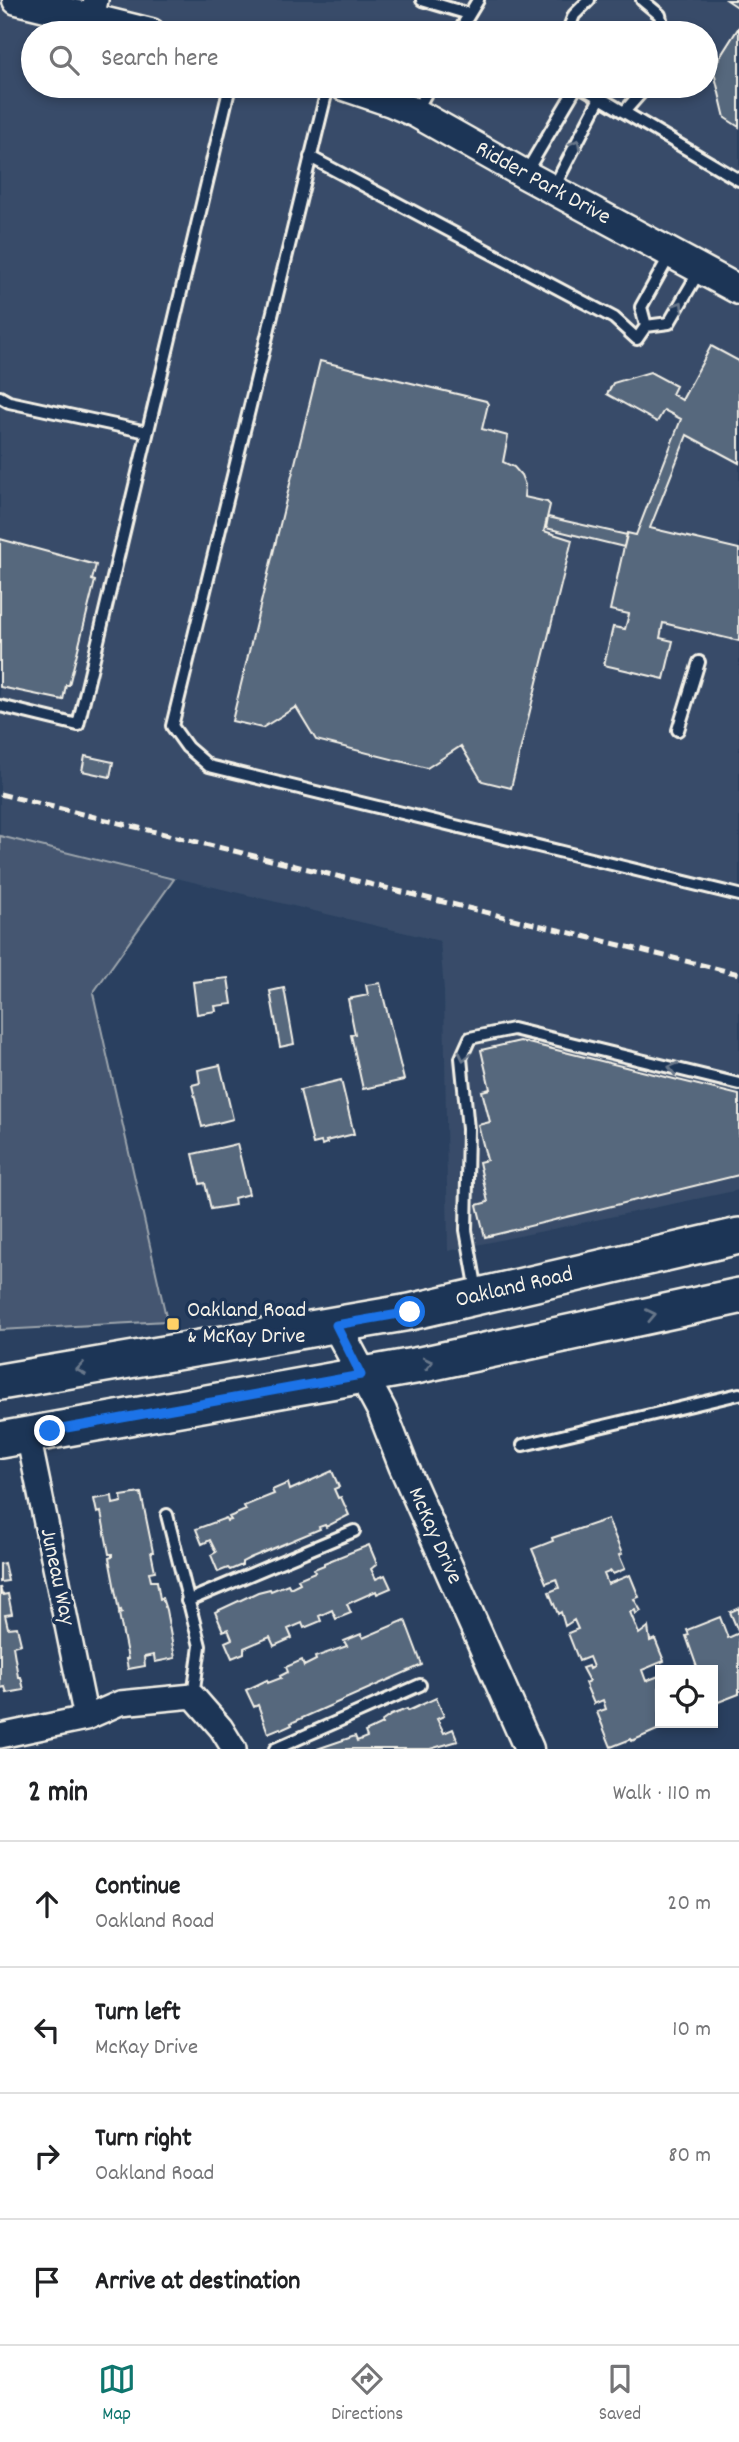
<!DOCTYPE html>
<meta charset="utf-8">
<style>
:root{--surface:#fff;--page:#f6f6f6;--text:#202124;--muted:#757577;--line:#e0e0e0;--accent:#0f766e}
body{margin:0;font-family:Dekko,sans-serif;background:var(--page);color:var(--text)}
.controls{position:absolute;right:21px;bottom:21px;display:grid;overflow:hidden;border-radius:0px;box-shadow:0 4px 10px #0003}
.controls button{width:63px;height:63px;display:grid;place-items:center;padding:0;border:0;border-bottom:2px solid var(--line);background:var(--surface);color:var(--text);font:35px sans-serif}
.stop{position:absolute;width:21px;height:21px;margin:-16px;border:5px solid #1a73e8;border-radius:50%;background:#fff}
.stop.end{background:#1a73e8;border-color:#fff;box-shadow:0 2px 7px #0008}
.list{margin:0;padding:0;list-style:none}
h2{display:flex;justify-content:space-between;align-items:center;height:91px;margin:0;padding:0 28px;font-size:30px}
h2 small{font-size:23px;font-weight:400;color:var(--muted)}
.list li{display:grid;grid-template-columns:46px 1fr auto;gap:21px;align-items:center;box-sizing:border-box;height:126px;padding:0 28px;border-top:2px solid var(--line)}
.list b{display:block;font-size:26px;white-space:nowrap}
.list p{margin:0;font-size:23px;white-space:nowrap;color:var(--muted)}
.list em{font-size:23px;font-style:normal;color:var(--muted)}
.icon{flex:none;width:38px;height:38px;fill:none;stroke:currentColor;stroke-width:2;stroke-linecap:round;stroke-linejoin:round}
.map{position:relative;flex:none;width:739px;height:1749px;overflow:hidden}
.search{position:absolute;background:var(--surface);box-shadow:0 4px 10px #0003;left:21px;right:21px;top:21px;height:77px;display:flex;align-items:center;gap:18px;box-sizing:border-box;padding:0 24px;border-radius:38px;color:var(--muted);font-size:26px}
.sheet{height:595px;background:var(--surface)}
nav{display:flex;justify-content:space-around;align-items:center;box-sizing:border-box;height:98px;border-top:2px solid var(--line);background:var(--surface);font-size:19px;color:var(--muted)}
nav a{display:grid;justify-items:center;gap:4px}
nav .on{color:var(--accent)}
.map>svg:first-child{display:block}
</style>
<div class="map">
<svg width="739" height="1749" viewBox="0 0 739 1749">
<rect width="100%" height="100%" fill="#2a4060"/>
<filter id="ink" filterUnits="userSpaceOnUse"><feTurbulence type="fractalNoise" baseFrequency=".0143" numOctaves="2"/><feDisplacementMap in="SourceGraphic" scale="14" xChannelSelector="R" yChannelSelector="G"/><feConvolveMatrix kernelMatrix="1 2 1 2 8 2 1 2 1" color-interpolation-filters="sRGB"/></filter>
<g filter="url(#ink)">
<!-- built -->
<path fill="#374c69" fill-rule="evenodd" d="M0 0H739V1190L448 1251 444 991 440 941 0 836ZM33 33H706V86H33Z"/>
<!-- green -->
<path fill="#445771" stroke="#9ca4ac" stroke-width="2" d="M0 836 174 879 93 993 167 1321 0 1330Z"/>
<!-- building -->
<path fill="#56677d" stroke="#f4f1e8" stroke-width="2" d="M727 0H739V8Z
M739 27V127L725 118 713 68Z
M711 346 739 361V463L687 435 650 528 739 549V641L663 623 660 638 673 641 664 679 604 665 613 627 625 629 629 614 610 610 627 533 636 535 681 419 664 410 657 422 607 394 613 383 650 372 676 386 672 394 682 400Z
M320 361 486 401 488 404 482 429 508 436 503 462 514 467 521 475 525 485 524 497 547 502 550 505 544 531 572 540 511 788 482 781 461 746 427 768 316 740 296 707 262 728 232 721Z
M548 517 627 535 624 547 546 528Z
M0 539 96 565 92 580 95 581 69 685H66L63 700 0 687Z
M85 756 113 762 110 777 82 771Z
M228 978 232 1004 215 1006 216 1011 197 1014 193 982Z
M380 983 404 1080 363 1089 351 1035 355 1034 348 999 368 995 366 985Z
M284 988 294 1044 280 1047 270 991Z
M520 1041 739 1095V1175L485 1237 477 1205 488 1202 479 1162 487 1160 478 1125 490 1122 482 1091 490 1089 481 1050Z
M220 1065 233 1119 202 1127 192 1085 200 1083 198 1070Z
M341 1080 354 1134 326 1141 327 1143 322 1145 321 1142 313 1144 300 1090Z
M237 1144 249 1194 234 1198 235 1205 211 1209 205 1183 200 1184 193 1154Z
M332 1471 339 1487 334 1489 338 1498 341 1497 349 1515 326 1527 325 1525 319 1527 320 1529 250 1558 242 1562V1565L230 1570 228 1568 218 1572 211 1555 216 1552 210 1540 202 1544 196 1529 226 1518 227 1521 231 1520 229 1517 246 1510 244 1506 274 1494 272 1490 288 1483 290 1490Z
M141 1493 153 1552H151L155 1571 149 1572 151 1581H157L160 1599 162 1598 166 1610 175 1658 155 1662 154 1655 144 1657 145 1666 128 1669 126 1659H128L119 1614 122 1613 121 1610 119 1611 109 1558 112 1557V1554H109L101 1512 97 1513 94 1499 112 1496 113 1504 122 1502 121 1496Z
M608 1519 622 1554 619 1555 625 1569 613 1574 611 1571 604 1574 608 1584 630 1575 639 1597 634 1599 641 1611 636 1614 635 1610 630 1612 639 1634 648 1627 650 1641 655 1639 664 1661 642 1670 646 1681 659 1676 660 1723H673L632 1741 631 1739 611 1747 597 1712 606 1709 603 1700 594 1704 585 1683 589 1681 582 1668 588 1666 589 1669 593 1667 589 1657 579 1661 568 1633 578 1629 574 1620 565 1626 561 1612 558 1614 549 1592 559 1588 556 1579 546 1583 532 1549 553 1541 552 1538Z
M369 1545 377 1564 371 1569 376 1579 385 1575 391 1588 377 1594 376 1591 347 1604 351 1613 336 1619 332 1610 319 1616 321 1621 304 1628 302 1623 288 1629 292 1638 274 1646 270 1637 244 1648V1653L232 1658 225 1642 232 1639 228 1629 223 1631 215 1612 258 1592 270 1589 271 1591 288 1584 290 1588 300 1583 298 1579 315 1572 314 1569 324 1565V1563Z
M4 1563 8 1581 0 1582V1564Z
M0 1587 2 1595 8 1594 12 1614 5 1615 8 1628 17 1627 21 1644 13 1646 18 1677H21L24 1690 7 1693 5 1687 0 1688Z
M739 1608V1630L738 1631 730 1612Z
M720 1617 728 1638 739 1633V1694L716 1703 715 1699 713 1700V1670H698L686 1636 689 1635 687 1630Z
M405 1620 422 1665 291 1723 292 1725 281 1730 280 1728 268 1733 258 1705 254 1707 246 1690 267 1680 268 1683 281 1678 280 1676 288 1672 286 1667 302 1660 304 1666 316 1660 315 1657 347 1646 344 1641 361 1634 363 1638Z
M436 1698 444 1716 437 1719 444 1733 453 1729 458 1741 430 1749H317L355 1736 357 1741 367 1737 365 1732 382 1724 381 1722 391 1715 407 1709 408 1711Z"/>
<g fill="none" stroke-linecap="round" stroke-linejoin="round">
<!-- service casing -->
<g stroke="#f4f1e8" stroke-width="16">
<path id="service" d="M422 0 469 14
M642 0 660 15 664 33
M458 33 478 0
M567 33 574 15 589 0
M328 86 172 726 187 747 209 766 739 895
M580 86 739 180
M416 111 430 86
M624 112 647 86
M310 157 614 318 637 339 646 326 641 307 670 255
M525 174 577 86
M554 187 600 98
M646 326 669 323 700 270
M0 397 9 402 147 432
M0 706 78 725 230 86
M678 730 699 662
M477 1291 466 1230 468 1129 461 1058 470 1038 513 1029 739 1084
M523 1445 739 1394
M167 1515 200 1646 193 1696
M187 1601 354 1531
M275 1749 420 1685"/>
</g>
<!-- minor casing -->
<g stroke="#f4f1e8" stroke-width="28">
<path id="minor" d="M92 17 96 0
M28 1435 86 1718
M0 1736 86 1718 120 1703 193 1696 221 1728 234 1749"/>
</g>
<!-- tertiary casing -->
<g stroke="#f4f1e8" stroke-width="33">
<g id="tertiary">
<path d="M17 0 151 33"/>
<path id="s1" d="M344 86 391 102 416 113 524 174 739 290"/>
<path id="s2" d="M336 1325 382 1411 403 1465 529 1749"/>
</g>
</g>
<!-- primary casing -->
<g stroke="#f4f1e8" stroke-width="40">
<g id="primary">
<path id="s3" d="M0 1382 410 1312 739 1236"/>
<path d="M0 1440 420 1365 739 1296"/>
</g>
</g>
<!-- service -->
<use href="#service" stroke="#1d3557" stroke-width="10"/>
<!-- minor -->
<use href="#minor" stroke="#1d3557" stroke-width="23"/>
<!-- tertiary -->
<use href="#tertiary" stroke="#1d3557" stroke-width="28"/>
<!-- primary -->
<use href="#primary" stroke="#1d3557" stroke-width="35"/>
<!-- rail -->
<path stroke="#f4f1e8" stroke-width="5" stroke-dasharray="10 5" stroke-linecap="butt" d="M0 794 739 974"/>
</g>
<!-- one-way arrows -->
<defs><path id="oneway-chevron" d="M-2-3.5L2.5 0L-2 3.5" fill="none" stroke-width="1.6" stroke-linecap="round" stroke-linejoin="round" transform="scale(1.75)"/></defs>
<g stroke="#68778a">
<use href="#oneway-chevron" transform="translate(576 144) rotate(-62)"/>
<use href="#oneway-chevron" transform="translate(679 306) rotate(-58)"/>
<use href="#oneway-chevron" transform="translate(464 1056) rotate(102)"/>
<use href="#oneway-chevron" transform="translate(673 1068) rotate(-166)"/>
<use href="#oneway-chevron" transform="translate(651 1315) rotate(-12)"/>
<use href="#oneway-chevron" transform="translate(428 1363) rotate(-12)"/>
<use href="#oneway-chevron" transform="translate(81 1369) rotate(171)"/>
</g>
</g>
<g fill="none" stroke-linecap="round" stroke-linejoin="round" filter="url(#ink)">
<!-- route -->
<path stroke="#1a73e8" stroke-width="9" d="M50 1431 361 1375 336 1325 410 1312"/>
</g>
<!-- markers -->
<rect fill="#ffd166" stroke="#1d3557" stroke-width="2.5" x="166" y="1317" width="14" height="14" rx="3.5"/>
<g text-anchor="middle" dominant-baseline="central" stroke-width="7" stroke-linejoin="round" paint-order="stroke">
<!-- street labels -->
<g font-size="23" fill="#f4f1e8" stroke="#1d3557">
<text stroke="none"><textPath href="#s1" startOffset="222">Ridder Park Drive</textPath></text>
<text stroke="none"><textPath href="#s3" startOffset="523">Oakland Road</textPath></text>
<text stroke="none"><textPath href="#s2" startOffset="233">McKay Drive</textPath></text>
<text transform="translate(56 1577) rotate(78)">Juneau Way</text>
</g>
<!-- poi labels -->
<g font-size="23" fill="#f4f1e8" stroke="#1d3557" text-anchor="start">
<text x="187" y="1311">Oakland Road<tspan x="187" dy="26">&amp; McKay Drive</tspan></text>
</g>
</g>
</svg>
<div class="controls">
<button><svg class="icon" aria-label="locate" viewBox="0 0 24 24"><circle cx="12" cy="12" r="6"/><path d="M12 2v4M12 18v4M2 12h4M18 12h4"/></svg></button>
</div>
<div class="stop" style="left:410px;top:1312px"></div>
<div class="stop end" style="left:50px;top:1431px"></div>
<div class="search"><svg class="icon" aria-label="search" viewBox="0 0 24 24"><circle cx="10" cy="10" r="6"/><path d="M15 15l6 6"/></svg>Search here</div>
</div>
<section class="sheet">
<h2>2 min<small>Walk · 110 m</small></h2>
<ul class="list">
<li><svg class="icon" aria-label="ahead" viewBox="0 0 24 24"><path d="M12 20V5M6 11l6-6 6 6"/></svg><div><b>Continue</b><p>Oakland Road</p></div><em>20 m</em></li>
<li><svg class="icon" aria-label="left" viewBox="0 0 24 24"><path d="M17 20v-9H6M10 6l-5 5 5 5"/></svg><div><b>Turn left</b><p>McKay Drive</p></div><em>10 m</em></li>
<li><svg class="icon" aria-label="right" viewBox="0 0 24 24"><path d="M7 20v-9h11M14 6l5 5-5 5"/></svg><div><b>Turn right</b><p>Oakland Road</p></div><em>80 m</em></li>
<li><svg class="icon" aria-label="arrive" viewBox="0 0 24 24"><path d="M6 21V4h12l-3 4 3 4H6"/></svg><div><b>Arrive at destination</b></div></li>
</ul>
</section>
<nav>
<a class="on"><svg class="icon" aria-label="map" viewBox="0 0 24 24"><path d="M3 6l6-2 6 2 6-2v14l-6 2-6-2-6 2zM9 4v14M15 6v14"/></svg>Map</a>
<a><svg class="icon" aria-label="directions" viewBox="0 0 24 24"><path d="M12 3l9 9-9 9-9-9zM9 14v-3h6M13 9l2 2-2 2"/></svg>Directions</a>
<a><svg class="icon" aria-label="saved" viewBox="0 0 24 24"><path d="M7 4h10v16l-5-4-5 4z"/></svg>Saved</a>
</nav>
